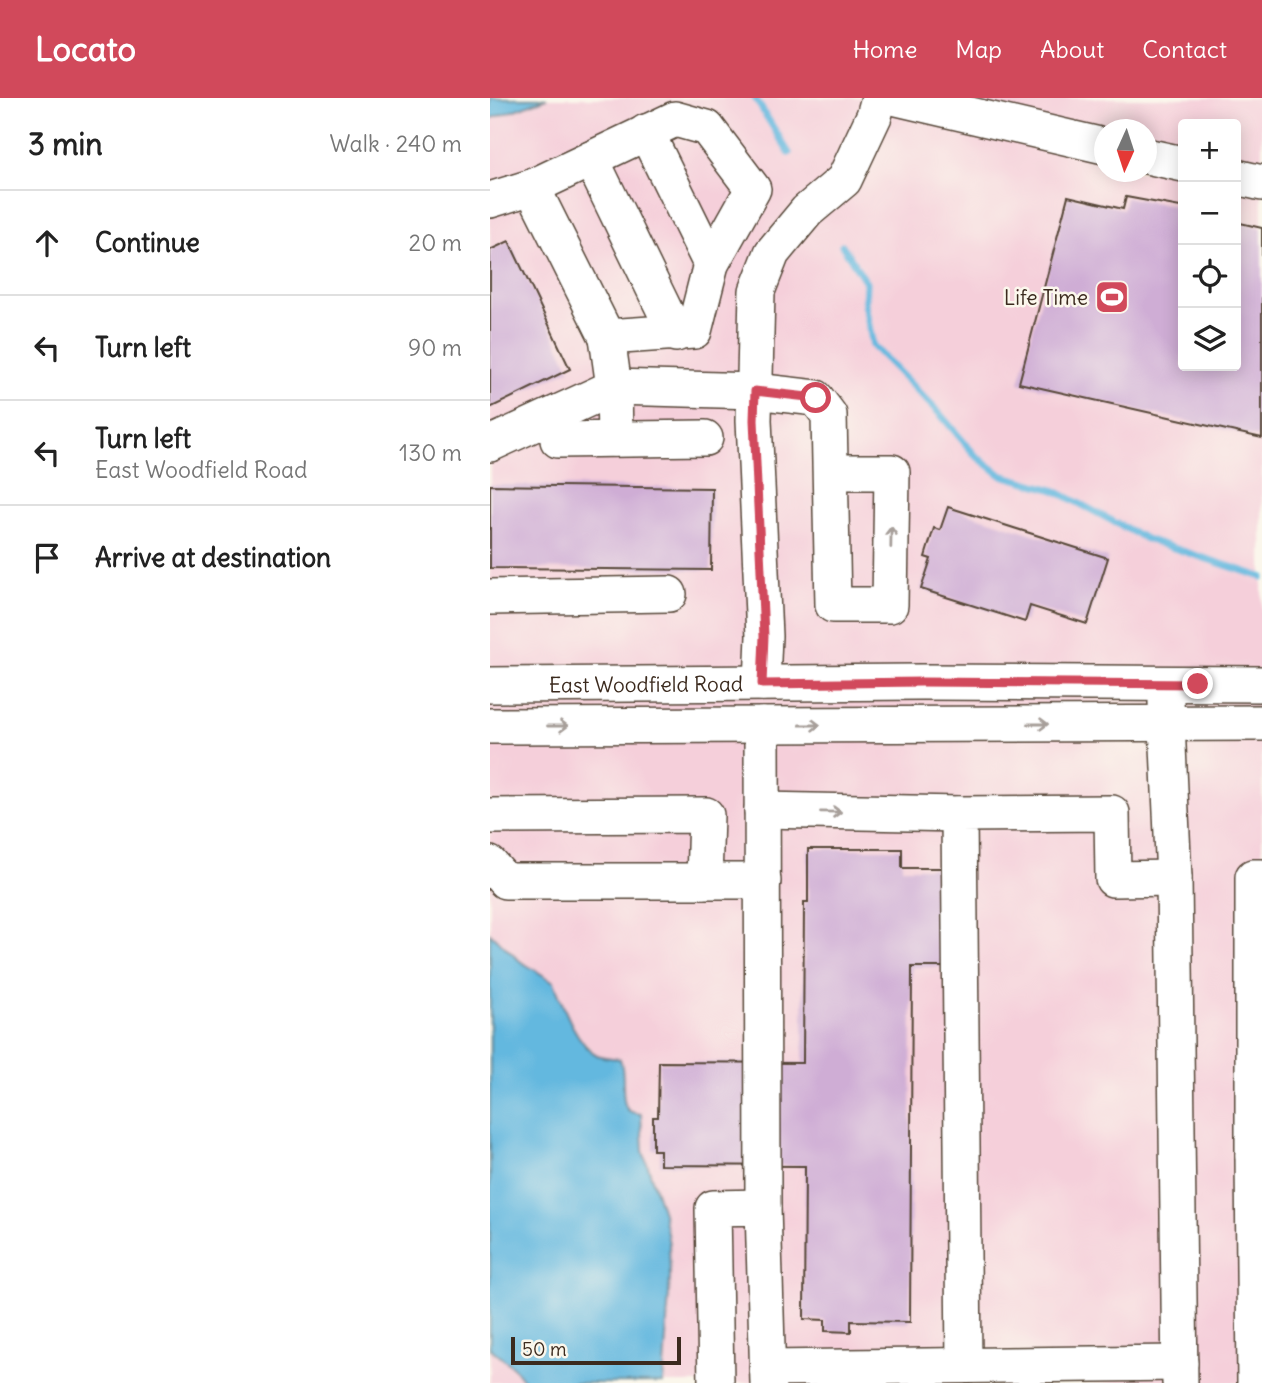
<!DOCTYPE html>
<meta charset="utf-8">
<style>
:root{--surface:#fff;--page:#f6f6f6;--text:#222;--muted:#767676;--line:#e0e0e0;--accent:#d1495b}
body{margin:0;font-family:Delius,sans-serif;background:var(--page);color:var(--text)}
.controls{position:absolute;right:21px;top:21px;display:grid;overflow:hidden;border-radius:7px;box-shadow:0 4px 18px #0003}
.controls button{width:63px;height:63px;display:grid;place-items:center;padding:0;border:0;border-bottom:2px solid var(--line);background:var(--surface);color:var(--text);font:35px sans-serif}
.compass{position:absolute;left:604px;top:21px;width:63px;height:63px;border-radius:50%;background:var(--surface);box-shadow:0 4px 18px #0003;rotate:183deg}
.scale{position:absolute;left:21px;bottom:18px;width:170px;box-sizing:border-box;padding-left:7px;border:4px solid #3b2a1e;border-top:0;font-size:19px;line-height:24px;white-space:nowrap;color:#3b2a1e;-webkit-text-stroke:5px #fbf7ec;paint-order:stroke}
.stop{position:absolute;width:21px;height:21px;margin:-16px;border:5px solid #d1495b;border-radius:50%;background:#fff}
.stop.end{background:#d1495b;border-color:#fff;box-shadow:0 2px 7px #0008}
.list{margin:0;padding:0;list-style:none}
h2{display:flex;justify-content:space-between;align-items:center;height:91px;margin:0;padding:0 28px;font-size:30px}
h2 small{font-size:23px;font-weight:400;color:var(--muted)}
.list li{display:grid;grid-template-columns:46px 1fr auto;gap:21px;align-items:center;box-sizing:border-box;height:105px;padding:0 28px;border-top:2px solid var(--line)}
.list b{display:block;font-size:26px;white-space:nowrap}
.list p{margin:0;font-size:23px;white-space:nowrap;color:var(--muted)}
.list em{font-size:23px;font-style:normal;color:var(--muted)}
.icon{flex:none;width:38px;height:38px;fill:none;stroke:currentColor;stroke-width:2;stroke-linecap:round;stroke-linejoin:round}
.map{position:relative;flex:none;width:772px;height:1285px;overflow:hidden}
header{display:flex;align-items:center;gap:42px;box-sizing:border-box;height:98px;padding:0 35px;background:var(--accent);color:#fff}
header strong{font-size:33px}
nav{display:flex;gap:38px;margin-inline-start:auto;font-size:24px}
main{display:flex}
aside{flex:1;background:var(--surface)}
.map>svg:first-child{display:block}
</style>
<header>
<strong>Locato</strong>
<nav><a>Home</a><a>Map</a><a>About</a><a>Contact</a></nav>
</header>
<main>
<aside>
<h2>3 min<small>Walk · 240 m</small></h2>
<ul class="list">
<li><svg class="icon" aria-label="ahead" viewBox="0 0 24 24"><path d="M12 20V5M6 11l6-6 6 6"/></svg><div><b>Continue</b></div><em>20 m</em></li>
<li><svg class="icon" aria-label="left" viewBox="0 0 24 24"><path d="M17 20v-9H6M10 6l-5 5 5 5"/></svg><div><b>Turn left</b></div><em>90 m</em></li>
<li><svg class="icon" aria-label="left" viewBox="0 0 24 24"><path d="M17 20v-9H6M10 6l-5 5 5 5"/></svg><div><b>Turn left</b><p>East Woodfield Road</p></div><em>130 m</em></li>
<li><svg class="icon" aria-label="arrive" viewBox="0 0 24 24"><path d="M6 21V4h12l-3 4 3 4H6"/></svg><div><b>Arrive at destination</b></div></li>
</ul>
</aside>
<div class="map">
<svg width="772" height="1285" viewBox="0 0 772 1285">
<rect width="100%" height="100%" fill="#fbf7ec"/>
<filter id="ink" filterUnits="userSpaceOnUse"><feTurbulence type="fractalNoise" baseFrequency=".0143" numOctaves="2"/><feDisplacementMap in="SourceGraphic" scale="14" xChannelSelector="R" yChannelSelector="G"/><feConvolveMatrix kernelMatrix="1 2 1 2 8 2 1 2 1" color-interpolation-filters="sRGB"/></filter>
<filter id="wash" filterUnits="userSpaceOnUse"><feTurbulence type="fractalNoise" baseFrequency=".00686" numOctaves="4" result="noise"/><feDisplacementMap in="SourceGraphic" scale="28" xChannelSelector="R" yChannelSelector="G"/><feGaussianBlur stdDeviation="1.57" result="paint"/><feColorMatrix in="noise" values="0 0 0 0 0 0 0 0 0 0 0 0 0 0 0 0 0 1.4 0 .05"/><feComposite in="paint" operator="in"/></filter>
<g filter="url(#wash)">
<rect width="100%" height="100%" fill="#f5e9d3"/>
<!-- built -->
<path fill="#f5cfda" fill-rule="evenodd" d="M0 0H772V1285H173L180 1180 179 1146 173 1115 153 1053 151 1016 140 1014 135 1009 133 969 130 961 107 957 92 942 74 912 64 883 30 863 0 835ZM693 26H746V268H693ZM614 32H656V74H614Z
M0 1250 24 1269 35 1285H0Z"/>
<!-- water -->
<path fill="#63b8df" stroke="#4f717e" stroke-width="2" d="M0 0H57L0 21Z
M0 835 30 863 64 884C72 905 85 945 107 957 113 960 123 960 130 961 136 976 130 997 136 1009 138 1015 146 1015 151 1016L153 1053 173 1115 179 1146 180 1180 173 1285H35L23 1269 0 1250Z"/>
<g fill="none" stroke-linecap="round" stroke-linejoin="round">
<!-- stream -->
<path stroke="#63b8df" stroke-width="7" d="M265 0 299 55
M352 147 376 184 375 207 383 248 450 316 485 357 511 377 564 392 656 441 772 479"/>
</g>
<g id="blocks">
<!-- building -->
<path fill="#cfadd5" d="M578 98 633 111 636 99 690 109 693 106V268H746V124L772 130V340L529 285Z
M19 143 80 271 0 310V152Z
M0 387 222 390 221 472 0 470Z
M458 409 618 460 597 526 540 508 535 524 431 491 441 461 435 459 444 430 450 432Z
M318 751H412V770H453V869H422L420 1224 361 1223V1234L335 1233V1222L314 1221 315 1068 170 1067V1052H163V1019H168L169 964 313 965 314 804H318Z"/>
</g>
</g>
<g filter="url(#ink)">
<use href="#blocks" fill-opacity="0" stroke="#574739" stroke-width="2"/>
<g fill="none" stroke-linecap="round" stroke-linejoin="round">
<!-- minor casing -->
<g stroke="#574739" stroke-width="38">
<g id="minor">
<path d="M407 0 614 48"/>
<path d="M156 34 221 166"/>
<path d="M656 58 693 66"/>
<path d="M101 61 186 236"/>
<path d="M746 79 772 85"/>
<path d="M42 89 117 239"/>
<path d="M0 102 42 89 185 21 217 30 263 91 221 166 204 233 117 239 124 289 125 341"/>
<path d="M68 342 215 340"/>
<path d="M0 346 124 289 265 293 326 300 339 317 343 507H400L402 374H341"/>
<path d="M0 499 179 496"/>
<path d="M272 585 274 538 264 322 267 193 282 155 317 113 354 82 384 18 389 0"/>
<path id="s1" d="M0 587 432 584 772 586"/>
<path d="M676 604 684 780 690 1285"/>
<path d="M272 627 273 1109"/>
<path d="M0 628 772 625"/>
<path d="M272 712 469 716"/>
<path d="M0 718 216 717 214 783"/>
<path d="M0 766 15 783H273"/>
<path d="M772 779H763V1058H772"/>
<path d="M763 1058 765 1285"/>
<path d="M474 1267 469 716 622 715 623 781 684 780"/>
<path d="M277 1270 690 1265"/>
<path d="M226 1285 223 1110 273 1109 278 1285"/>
</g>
</g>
<!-- minor -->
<use href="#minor" stroke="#fff" stroke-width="35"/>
</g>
<!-- one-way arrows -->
<defs><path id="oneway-shaft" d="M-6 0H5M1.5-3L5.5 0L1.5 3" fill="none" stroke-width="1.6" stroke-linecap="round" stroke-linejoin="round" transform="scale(1.75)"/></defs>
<g stroke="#a79f9a">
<use href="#oneway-shaft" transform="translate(401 439) rotate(-89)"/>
<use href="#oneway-shaft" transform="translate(548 626)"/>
<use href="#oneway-shaft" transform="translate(320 627)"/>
<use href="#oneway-shaft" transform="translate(68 628)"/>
<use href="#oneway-shaft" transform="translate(341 714) rotate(1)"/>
</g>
</g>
<g fill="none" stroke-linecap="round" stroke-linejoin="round" filter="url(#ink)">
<!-- route -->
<path stroke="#d1495b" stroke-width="9" d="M326 300 265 293 264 322 274 538 272 586 432 584 708 586"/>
</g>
<!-- icons -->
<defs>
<g id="stadium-square" transform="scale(1.75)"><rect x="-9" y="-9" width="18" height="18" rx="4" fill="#d1495b" stroke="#fbf7ec"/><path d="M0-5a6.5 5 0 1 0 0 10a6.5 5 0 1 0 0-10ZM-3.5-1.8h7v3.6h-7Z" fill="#fff"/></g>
</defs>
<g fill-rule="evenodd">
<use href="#stadium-square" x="622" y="199"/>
</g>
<g text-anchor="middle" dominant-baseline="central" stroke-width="5" stroke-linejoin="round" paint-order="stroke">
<!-- poi labels -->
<g font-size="21" fill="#3b2a1e" stroke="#fbf7ec" text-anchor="end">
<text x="598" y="199">Life Time</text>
</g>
<!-- street labels -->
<g font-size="21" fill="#3b2a1e" stroke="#fbf7ec">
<text stroke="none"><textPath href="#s1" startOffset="156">East Woodfield Road</textPath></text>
</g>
</g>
</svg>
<div class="controls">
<button>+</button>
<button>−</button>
<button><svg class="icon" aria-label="locate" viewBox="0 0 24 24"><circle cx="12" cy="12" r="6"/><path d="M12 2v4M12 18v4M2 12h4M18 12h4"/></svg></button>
<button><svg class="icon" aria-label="layers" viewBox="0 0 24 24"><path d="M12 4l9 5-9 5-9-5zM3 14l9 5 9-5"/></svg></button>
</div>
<svg class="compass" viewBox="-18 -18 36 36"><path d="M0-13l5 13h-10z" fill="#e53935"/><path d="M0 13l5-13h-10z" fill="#767676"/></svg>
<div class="scale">50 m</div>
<div class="stop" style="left:326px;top:300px"></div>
<div class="stop end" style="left:708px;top:586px"></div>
</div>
</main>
